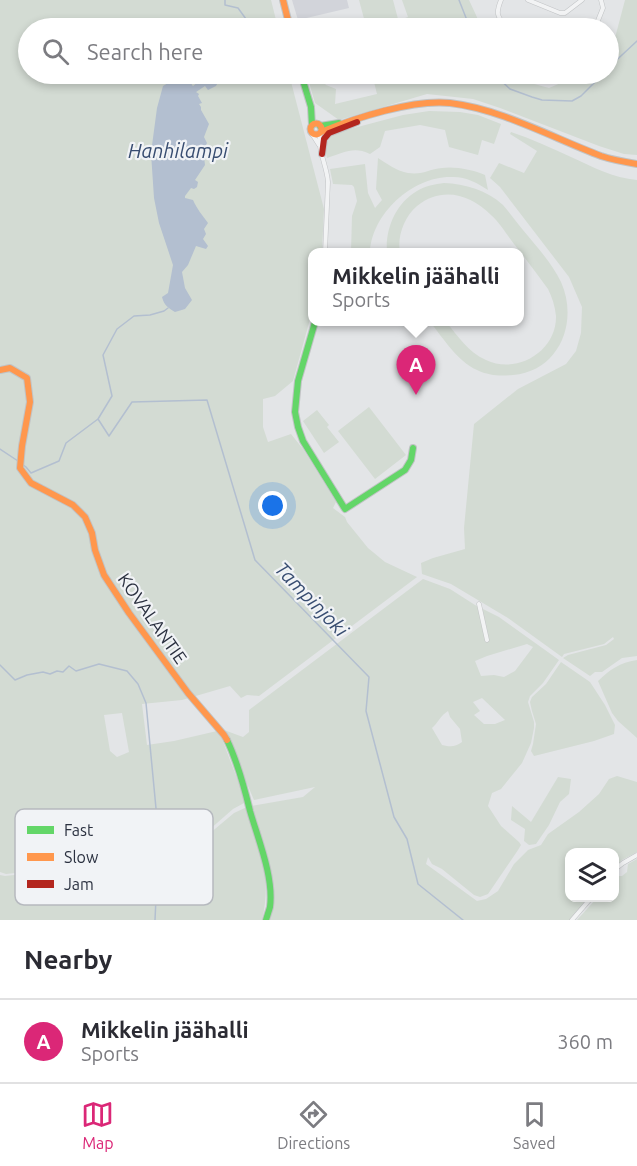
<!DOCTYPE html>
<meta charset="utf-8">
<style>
:root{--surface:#fff;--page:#f2f2f3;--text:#2b2b33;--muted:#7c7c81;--line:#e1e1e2;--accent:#db2777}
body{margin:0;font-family:Ubuntu,sans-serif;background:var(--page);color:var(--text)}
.controls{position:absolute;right:18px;bottom:18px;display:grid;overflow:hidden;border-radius:12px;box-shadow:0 3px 9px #0003}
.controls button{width:54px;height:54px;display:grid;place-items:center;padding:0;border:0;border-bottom:2px solid var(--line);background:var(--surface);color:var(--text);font:30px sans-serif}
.you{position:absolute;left:273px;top:506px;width:21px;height:21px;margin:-15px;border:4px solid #fff;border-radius:50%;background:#1a73e8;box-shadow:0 0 0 9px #1a73e833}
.badge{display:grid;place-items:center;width:39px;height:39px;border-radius:50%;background:var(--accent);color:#fff;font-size:20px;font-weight:700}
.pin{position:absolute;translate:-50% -50px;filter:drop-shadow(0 2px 3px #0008)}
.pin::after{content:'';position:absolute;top:32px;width:21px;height:18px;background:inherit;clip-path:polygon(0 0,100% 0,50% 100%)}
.popup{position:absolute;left:308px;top:248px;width:216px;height:78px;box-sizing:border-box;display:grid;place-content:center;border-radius:12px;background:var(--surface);filter:drop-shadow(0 2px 4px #0005);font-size:20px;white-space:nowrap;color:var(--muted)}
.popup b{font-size:22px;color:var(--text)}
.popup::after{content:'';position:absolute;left:50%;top:100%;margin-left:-12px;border:12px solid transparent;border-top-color:var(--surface)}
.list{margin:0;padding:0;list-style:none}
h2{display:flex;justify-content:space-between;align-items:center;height:78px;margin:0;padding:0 24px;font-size:26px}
h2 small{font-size:20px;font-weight:400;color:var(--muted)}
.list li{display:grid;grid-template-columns:39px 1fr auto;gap:18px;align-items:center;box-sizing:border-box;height:84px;padding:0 24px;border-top:2px solid var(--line)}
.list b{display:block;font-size:22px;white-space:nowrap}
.list p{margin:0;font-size:20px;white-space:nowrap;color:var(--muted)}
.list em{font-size:20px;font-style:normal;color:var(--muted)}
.icon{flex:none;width:33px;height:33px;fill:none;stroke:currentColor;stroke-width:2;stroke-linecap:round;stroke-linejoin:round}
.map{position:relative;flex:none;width:637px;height:920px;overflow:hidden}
.search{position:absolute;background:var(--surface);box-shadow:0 3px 9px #0003;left:18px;right:18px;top:18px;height:66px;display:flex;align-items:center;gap:15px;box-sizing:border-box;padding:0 21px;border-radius:33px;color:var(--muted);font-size:22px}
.sheet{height:162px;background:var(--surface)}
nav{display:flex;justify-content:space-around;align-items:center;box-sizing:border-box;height:84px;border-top:2px solid var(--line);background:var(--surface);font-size:16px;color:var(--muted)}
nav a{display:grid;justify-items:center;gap:3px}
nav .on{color:var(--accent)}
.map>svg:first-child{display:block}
</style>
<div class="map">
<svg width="637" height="920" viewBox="0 0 637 920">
<rect width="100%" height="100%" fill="#e3e5e7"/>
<!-- built -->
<path fill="#d2d4da" d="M292 0H347L349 8 298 20Z"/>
<!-- green -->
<path fill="#d3dbd3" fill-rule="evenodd" d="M0 0H271L278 28H28V74H289L324 209 322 252H312V312L293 381 275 396 263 399V427L268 442 291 434 303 449 336 502 333 508 345 517 347 522 368 548 385 562 417 577 259 696 247 695 241 698 230 686 182 700 142 704 147 745 174 741 217 731 222 739 246 802 233 809 209 830 164 850 133 856H117L52 869 6 874 0 872ZM122 713 129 752 117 757 110 751 104 715Z
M359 0H393L398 19 366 26Z
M402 0H469L482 28H375L408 17Z
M625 0H637V155L624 154 599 146 500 108 473 99 427 94 339 120 315 103 308 79 318 76 326 85 336 89 335 104 377 94 372 74H518L527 82 549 88 582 74H608L609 54 611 53Z
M429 111 460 112 478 115 501 124 494 144 482 140 478 155 449 147 445 130 420 125 385 131 380 147 370 154C353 146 344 153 327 158 324 147 326 140 335 133L403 115Z
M511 132C532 139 551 148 571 157 593 167 613 178 637 180V656L622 658 602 672H595L590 676 563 658 568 655 606 645 614 639 613 637 604 644 564 654 562 657 508 618 451 584 422 574 421 563 433 558 465 549 464 528 474 424 518 389 566 364 576 351 581 333 582 307 569 277 500 187 490 178 499 163 524 173 537 151 510 134Z
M378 158C387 164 397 171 408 173 424 175 429 169 442 168 454 166 474 170 485 175L488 190C477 183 467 177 453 177 414 175 372 213 370 252H351L352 216 357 201 354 187 352 185 333 184 330 169 365 164 368 193 375 208 382 200 376 189Z
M444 183C465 184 487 190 503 205 510 213 516 222 523 230 536 246 552 263 561 282 579 322 559 371 513 375 501 376 489 376 477 370 457 361 444 339 430 322H446C458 336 468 352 486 360 517 375 557 351 556 316 555 306 552 297 548 289 537 274 526 259 514 244 507 235 500 223 491 215 470 194 442 186 417 206 404 217 397 237 400 252H387C385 229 396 203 417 191 425 186 435 184 444 183Z
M369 407 406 455 375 479 338 431Z
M317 410 329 425 327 427 339 442 324 453 303 421Z
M423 579 450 589 475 605 499 617 559 660 543 683 530 696 528 702 534 722V728L531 743 522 763 501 789 492 793 488 806 501 826 519 842 521 845 518 850 488 894 480 897 474 895 442 869 432 864 428 857 426 864 477 901 486 899 498 891 514 864 528 850 541 845 548 834 579 812 599 794 609 779 617 776 637 782V852L622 860 615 867 614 852H570V898H588L570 920H270C281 882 263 842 251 806L303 797 315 787 254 800 224 730 243 737 249 732V710ZM527 644 533 647 515 671 504 677 494 675 481 676 475 661 487 656ZM482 698 505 720 495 724H484L474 715 480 711 473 702ZM448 711 450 717 460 729 462 742C455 747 451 747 442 745L432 728C438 723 440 716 448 711Z
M637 660V738L618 721 612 713 598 681C611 669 619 663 637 660Z
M561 662 590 682 605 705 615 725 614 734 594 741 534 756 531 751 533 744 536 724 532 711 530 702 532 697 546 684Z
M558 777 571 779 569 794 560 802 549 825 536 844 529 845 524 841 525 829 511 820 512 806 531 822Z
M247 807C250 820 255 832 259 844 267 868 268 895 262 920H0V875L5 876 50 871 116 858H132L171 850 209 834 234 813Z
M637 859V920H577L597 898H614L615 876H622L627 872 628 864Z"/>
<!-- water -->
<path fill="#b3bfd0" d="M208 74H239L237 81 234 83 231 79 226 82 223 78 219 80 216 86 208 90 205 86 196 92 199 94 198 96 202 103 199 104 201 107V110L209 124 204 137 207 143 205 147 208 151 204 157 205 165 195 180 198 182 197 187 194 189 191 188 185 196V198L193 200C197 209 202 215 208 223L204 229 206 234 203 239 208 246 206 249 196 246 188 265 182 272 185 288 192 300 185 309 175 312C168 308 164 305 162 297L168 293 173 265 159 223 154 198 151 153 157 108 163 86 175 79 188 75 192 85 193 86Z"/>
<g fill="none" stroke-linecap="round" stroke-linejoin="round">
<!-- stream -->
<path stroke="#b3bfd0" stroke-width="1.5" d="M225 0V5L238 8 246 19 245 28
M459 0 470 28
M608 68 637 41
M494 74 510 89 532 97 542 100 572 101 581 96 603 74
M98 419 109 436 132 402 207 400 255 560 369 677 366 711 394 817 407 839 418 884 463 920
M0 449 18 461
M22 464 26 467 31 473 59 461 66 443 98 419 112 396 103 355 117 329 134 316 150 315 164 311 168 308
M0 665 15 680 27 675 43 672 50 674 57 671 63 672 69 666 76 671 99 664 127 671 138 684 146 703 159 840 167 874 156 898 155 920"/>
<!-- street casing -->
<g stroke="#c1c3c5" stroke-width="5">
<path id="street" d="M501 0C495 15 498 16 506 28
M528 0 560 13H565L582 0
M595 28 603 8 601 0
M320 133C317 149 327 166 328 182L325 252
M312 134 319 145
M479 604 487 640
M614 870 623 863 637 855
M572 920 591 898"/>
</g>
<!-- fast casing -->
<g stroke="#c1c3c5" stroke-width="8">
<path id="fast" d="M301 74 311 107 312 125
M320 126 339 123
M315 322 298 381 295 412 298 427 303 441 345 509 405 470 411 460 413 448
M227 740C238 763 244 786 250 811 258 839 274 877 270 907 269 911 267 916 266 920"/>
</g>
<!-- slow casing -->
<g stroke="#c1c3c5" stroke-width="8">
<path id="slow" d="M283 0 290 28
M310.5 129a5.5 5.5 0 1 1 11 0a5.5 5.5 0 1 1-11 0Z
M321 132C355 118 413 99 450 103 501 109 553 138 601 156 613 160 625 162 637 164
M0 370 10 368 27 378 30 402 22 446 20 468 31 483 73 505 85 517 92 533 95 550 104 575 129 613 188 693 224 735 227 740"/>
</g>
<!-- jam casing -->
<g stroke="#c1c3c5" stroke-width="8">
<path id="jam" d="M322 154 324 139 329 133 357 122"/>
</g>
<!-- street -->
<use href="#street" stroke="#f2f3f4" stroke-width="4"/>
<!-- fast -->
<use href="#fast" stroke="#63d668" stroke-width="6"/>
<!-- slow -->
<use href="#slow" stroke="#ff974d" stroke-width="6"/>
<!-- jam -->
<use href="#jam" stroke="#b3261e" stroke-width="6"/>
</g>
<g text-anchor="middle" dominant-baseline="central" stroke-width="4.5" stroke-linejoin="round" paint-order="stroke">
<!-- street labels -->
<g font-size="18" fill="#2b3140" stroke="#f1f3f6">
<text transform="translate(153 618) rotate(55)">KOVALANTIE</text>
</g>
<!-- water labels -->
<g font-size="20" font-style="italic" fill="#384d71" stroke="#f1f3f6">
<text x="178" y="150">Hanhilampi</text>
<text transform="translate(312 599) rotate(46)">Tampinjoki</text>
</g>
</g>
<!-- legend -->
<rect x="15" y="809" width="198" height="96" rx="9" fill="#f1f3f6" stroke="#b6b9bf" stroke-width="1.5"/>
<rect x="27" y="826" width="27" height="8" fill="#63d668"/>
<rect x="27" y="853" width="27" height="8" fill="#ff974d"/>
<rect x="27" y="880" width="27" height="8" fill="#b3261e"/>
<g font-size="16" fill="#2b3140">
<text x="64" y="836">Fast</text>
<text x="64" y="863">Slow</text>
<text x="64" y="890">Jam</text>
</g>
</svg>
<div class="controls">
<button><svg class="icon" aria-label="layers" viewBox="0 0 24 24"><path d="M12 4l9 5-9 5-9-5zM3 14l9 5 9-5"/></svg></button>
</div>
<div class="you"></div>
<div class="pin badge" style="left:416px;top:395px">A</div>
<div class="popup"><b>Mikkelin jäähalli</b>Sports</div>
<div class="search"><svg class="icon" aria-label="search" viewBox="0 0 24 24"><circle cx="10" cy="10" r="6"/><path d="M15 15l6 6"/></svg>Search here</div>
</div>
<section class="sheet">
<h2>Nearby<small></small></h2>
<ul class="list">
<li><span class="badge">A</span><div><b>Mikkelin jäähalli</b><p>Sports</p></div><em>360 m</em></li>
</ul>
</section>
<nav>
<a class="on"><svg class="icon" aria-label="map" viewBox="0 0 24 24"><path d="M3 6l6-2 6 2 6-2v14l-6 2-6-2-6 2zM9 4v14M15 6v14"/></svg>Map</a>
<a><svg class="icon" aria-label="directions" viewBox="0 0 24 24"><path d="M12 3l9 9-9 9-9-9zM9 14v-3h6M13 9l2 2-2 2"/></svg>Directions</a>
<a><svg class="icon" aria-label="saved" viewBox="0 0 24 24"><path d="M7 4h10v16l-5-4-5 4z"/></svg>Saved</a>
</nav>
